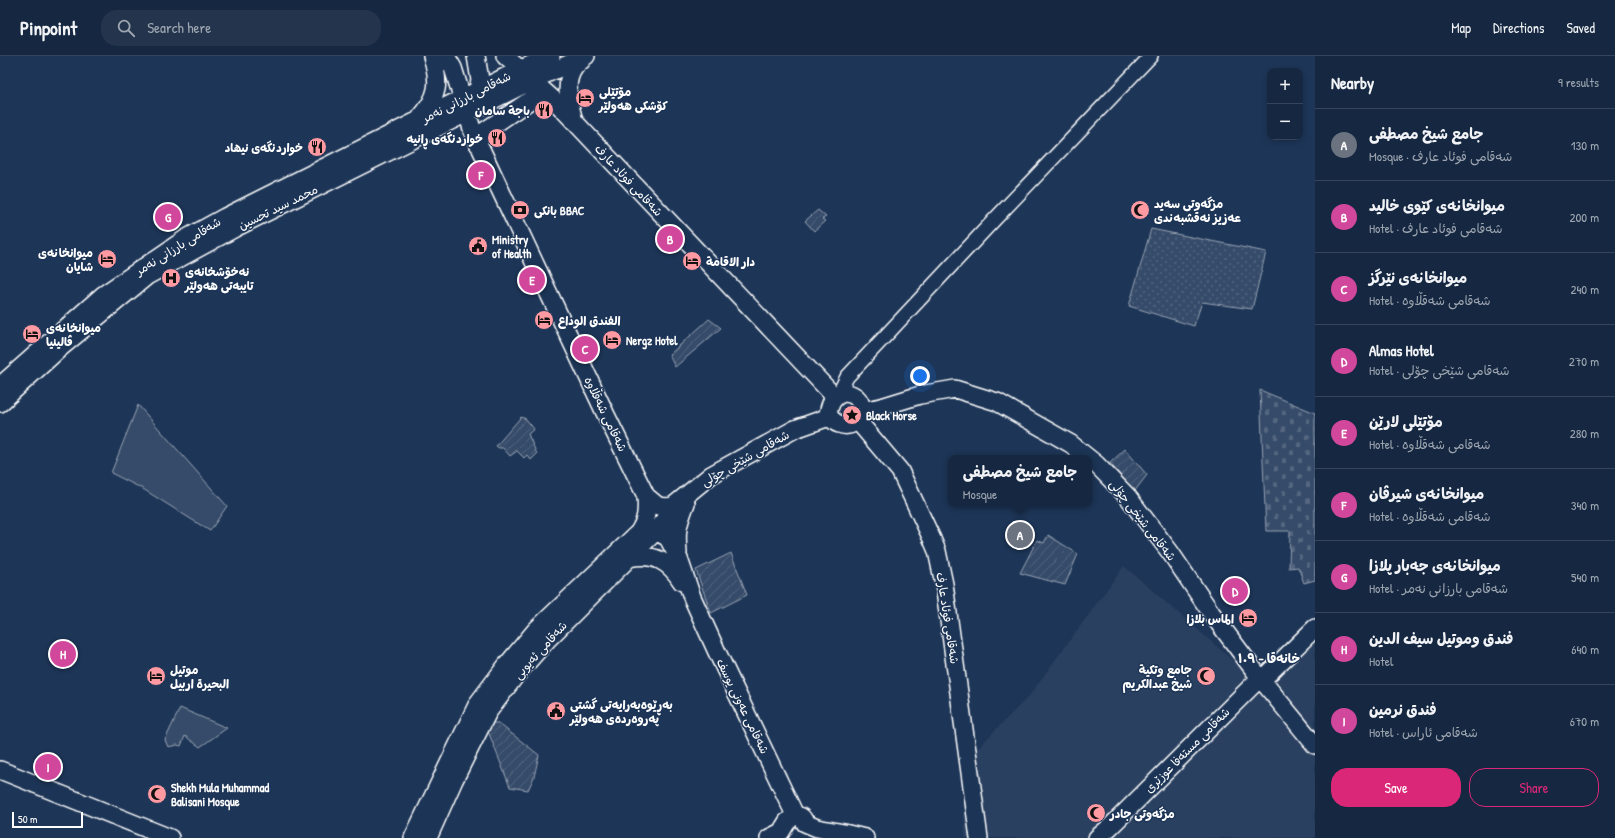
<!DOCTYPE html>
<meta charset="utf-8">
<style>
:root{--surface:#162841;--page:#23344c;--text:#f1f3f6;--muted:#9ea6b1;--line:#35445a;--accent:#db2777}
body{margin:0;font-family:"Patrick Hand","Playpen Sans Arabic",sans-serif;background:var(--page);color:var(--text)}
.controls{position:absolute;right:12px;top:12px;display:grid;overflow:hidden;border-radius:8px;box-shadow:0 2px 6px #0003}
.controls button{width:36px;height:36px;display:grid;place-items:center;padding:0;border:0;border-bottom:1px solid var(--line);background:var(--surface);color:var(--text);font:20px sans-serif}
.scale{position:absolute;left:12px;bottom:10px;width:71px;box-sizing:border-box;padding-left:4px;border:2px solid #fff;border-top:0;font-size:11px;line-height:14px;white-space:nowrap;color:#fff;-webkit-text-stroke:3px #1d3557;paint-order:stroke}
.you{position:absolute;left:920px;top:320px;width:14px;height:14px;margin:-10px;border:3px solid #fff;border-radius:50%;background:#1a73e8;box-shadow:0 0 0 6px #1a73e833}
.badge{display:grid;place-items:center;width:26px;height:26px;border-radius:50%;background:var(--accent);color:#fff;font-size:13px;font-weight:700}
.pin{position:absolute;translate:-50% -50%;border:2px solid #fff;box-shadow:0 1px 4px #0006}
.popup{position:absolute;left:948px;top:399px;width:144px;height:52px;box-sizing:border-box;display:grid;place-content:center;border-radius:8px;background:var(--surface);filter:drop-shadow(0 1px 3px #0005);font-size:13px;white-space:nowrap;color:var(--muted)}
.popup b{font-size:15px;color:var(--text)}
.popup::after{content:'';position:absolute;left:50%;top:100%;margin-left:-8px;border:8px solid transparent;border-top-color:var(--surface)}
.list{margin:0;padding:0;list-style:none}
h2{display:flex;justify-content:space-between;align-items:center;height:52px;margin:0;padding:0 16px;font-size:17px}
h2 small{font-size:13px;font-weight:400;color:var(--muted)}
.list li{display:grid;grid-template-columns:26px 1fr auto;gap:12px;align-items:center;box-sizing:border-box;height:72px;padding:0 16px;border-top:1px solid var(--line)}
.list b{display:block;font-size:15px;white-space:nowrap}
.list p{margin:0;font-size:13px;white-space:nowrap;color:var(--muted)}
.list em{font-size:13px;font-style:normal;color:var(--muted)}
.actions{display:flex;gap:8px;padding:12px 16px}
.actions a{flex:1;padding:9px 0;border:1px solid var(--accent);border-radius:16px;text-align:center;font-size:14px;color:var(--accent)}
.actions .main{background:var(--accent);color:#fff}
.icon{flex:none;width:22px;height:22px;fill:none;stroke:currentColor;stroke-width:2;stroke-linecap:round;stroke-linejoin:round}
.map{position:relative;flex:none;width:1315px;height:782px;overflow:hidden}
header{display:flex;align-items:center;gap:24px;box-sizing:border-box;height:56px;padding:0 20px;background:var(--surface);border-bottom:1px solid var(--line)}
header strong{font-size:19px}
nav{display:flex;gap:22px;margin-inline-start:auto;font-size:14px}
.search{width:280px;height:36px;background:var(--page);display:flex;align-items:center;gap:10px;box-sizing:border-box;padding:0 14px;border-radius:16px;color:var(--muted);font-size:15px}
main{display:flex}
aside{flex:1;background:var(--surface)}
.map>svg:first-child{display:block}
</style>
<header>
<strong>Pinpoint</strong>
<div class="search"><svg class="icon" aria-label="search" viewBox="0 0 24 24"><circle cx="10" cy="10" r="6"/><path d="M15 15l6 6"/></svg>Search here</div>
<nav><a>Map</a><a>Directions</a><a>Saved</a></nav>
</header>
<main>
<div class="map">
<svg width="1315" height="782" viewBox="0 0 1315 782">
<defs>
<pattern id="grass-dots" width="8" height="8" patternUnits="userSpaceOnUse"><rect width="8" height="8" fill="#364b69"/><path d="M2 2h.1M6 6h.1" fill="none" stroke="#546680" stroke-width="1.8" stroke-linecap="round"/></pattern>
<pattern id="cemetery-stones" width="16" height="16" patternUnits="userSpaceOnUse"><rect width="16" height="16" fill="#364b69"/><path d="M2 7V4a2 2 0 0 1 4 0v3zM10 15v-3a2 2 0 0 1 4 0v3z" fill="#546680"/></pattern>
<pattern id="garden-furrows" width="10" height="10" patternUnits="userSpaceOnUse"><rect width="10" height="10" fill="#364b69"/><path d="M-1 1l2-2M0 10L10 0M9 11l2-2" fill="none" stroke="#546680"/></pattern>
</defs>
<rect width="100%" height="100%" fill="#1d3557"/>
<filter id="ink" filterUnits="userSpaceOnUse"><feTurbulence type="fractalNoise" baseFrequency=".025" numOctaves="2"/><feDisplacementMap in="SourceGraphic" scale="8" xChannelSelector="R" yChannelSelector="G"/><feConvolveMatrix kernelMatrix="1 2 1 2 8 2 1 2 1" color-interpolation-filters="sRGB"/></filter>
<g filter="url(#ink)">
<!-- built -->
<path fill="#2a4161" d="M1124 510 1253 622 1315 561V782H965L962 708 1029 640Z"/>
<!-- grass -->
<path fill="url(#grass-dots)" stroke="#9aa5b4" d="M1151 173 1266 196 1252 253 1202 246 1194 270 1129 250Z"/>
<!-- cemetery -->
<path fill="url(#cemetery-stones)" stroke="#9aa5b4" d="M1260 334 1315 357V524L1304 527 1298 511 1289 512 1290 475H1266Z"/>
<!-- park -->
<path fill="#364b69" stroke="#9aa5b4" d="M138 349 227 450 210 475 143 433 111 417Z
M180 652 227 672 200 691 185 680 181 690 177 689 168 691 165 684Z"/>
<!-- garden -->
<path fill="url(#garden-furrows)" stroke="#9aa5b4" d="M818 154 826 161 822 163 825 165 814 175 805 165Z
M709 263 721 272 675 311 669 299Z
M521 361 526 363 534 373 528 378 537 398 531 404 527 399 524 402 517 395 510 400 503 392H499L496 390Z
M1125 393 1147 419 1134 436 1110 407Z
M1048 479 1078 498 1065 529 1020 517 1037 484 1044 487Z
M731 497 747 539 711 557 696 514Z
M493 667H498L539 699 534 721 528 734 510 731 488 675Z"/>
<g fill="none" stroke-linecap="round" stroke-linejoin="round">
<!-- minor casing -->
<g stroke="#fff" stroke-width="16">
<path id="minor" d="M838 339 847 321 995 163 1151 0"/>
</g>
<!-- major casing -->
<g stroke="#fff" stroke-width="20">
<path id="major" d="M446 0 453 12 473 76 606 359 646 440 658 450 667 451 673 450 711 419 795 373 829 361
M476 0 480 24 476 42
M505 0 554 44 835 341
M420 62C439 40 440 27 432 0
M574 65C570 50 563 27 574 12 576 9 580 6 583 3
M478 88 483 76 532 43 541 42 554 44
M0 330 103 239 185 183 225 161 521 13 551 0
M843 337C872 337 863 377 839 368 835 367 830 362 828 358 830 348 832 341 843 337Z
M0 347 59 293 147 220 237 171 533 24 586 0
M862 355 881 351 920 339 955 333 997 346 1071 388 1096 408 1128 441 1170 496 1212 558 1260 622 1315 689
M857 364 900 415 932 483 937 495 944 528 979 782
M646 474 656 475 668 482 679 503 692 541 717 596 795 759
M678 497C676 472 678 469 686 447
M629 502C654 497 669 505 682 526
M1262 624 1315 572
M0 714 170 782
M413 782 478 647 506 610 536 574 638 477C647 465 647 454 646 440
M428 782 454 724 488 656 516 619 547 584 656 475 681 445
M769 782 781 776 787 766 795 759C801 760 803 761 805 767L817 772 844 777 865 782
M1097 782 1110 771 1260 622"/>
</g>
<!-- minor -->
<use href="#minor" stroke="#1d3557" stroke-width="13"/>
<!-- major -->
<use href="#major" stroke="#1d3557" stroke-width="17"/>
</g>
</g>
<!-- icons -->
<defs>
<g id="hotel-disc" transform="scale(1)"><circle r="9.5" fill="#ff9aa2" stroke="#1d3557"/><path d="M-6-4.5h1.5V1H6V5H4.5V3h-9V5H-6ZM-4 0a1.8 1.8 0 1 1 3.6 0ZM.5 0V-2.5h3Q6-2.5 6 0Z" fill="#111"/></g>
<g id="restaurant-disc" transform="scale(1)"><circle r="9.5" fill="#ff9aa2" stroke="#1d3557"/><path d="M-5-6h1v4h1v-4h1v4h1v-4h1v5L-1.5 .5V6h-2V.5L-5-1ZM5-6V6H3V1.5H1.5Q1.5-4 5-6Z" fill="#111"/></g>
<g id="bank-disc" transform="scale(1)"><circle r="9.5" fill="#ff9aa2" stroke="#1d3557"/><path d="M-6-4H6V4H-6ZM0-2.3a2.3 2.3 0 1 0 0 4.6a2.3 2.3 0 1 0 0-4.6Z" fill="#111"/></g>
<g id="mosque-disc" transform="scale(1)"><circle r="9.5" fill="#ff9aa2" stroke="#1d3557"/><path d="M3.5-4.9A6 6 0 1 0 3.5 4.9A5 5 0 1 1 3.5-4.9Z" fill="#111"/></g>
<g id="civic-disc" transform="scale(1)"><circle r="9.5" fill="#ff9aa2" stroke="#1d3557"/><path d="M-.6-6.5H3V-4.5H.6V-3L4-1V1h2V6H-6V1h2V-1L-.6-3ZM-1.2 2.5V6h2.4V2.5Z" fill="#111"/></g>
<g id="hospital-disc" transform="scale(1)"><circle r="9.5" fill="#ff9aa2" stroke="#1d3557"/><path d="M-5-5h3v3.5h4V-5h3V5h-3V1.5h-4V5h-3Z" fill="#111"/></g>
<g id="sight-disc" transform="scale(1)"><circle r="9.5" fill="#ff9aa2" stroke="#1d3557"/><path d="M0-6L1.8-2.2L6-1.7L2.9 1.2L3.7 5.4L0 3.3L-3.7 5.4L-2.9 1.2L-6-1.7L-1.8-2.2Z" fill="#111"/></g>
</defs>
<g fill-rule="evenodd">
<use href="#hotel-disc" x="585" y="42"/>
<use href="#restaurant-disc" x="544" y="54"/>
<use href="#restaurant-disc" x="497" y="82"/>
<use href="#restaurant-disc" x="317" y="91"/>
<use href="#bank-disc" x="520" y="154"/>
<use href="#mosque-disc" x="1140" y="154"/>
<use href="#civic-disc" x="478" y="190"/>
<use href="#hotel-disc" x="107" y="203"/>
<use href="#hotel-disc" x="692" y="205"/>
<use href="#hospital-disc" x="171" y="222"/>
<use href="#hotel-disc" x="544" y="264"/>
<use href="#hotel-disc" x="32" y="278"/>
<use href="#hotel-disc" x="612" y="284"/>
<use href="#sight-disc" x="852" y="359"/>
<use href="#hotel-disc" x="1248" y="562"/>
<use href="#hotel-disc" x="156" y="620"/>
<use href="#mosque-disc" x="1206" y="620"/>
<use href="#civic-disc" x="556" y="655"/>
<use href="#mosque-disc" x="157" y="738"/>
<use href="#mosque-disc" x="1096" y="757"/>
</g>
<g text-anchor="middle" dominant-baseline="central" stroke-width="3" stroke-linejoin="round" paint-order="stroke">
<!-- poi labels -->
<g font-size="12" font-weight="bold" fill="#fff" stroke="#1d3557" text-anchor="start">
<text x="599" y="35">مۆتێلی<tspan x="599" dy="14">کۆشکی ھەولێر</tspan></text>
<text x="530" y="54" text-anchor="end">باجة سامان</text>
<text x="483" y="82" text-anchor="end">خواردنگەی ڕانیە</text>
<text x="303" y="91" text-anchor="end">خواردنگەی نیھاد</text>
<text x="1154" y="147">مزگەوتی سەید<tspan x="1154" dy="14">عەزیز نەقشبەندی</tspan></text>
<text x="534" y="154">بانکی BBAC</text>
<text x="492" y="183">Ministry<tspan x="492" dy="14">of Health</tspan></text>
<text x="93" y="196" text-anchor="end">میوانخانەی<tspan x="93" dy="14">شایان</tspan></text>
<text x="706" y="205">دار الاقامة</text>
<text x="185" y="215">نەخۆشخانەی<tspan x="185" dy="14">تایبەتی هەولێر</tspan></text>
<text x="558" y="264">الفندق الوداع</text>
<text x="46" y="271">میوانخانەی<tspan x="46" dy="14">ڤالینیا</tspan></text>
<text x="626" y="284">Nergz Hotel</text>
<text x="866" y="359">Black Horse</text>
<text x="1234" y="562" text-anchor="end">الماس بلازا</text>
<text x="170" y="613">موتيل<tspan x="170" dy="14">البحيرة اربيل</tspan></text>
<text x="1192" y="613" text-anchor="end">جامع وتكية<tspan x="1192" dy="14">شيخ عبدالكريم</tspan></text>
<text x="570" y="648">بەڕێوەبەرایەتی گشتی<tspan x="570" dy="14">پەروەردەی هەولێر</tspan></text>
<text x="171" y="731">Shekh Mula Muhammad<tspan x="171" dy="14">Balisani Mosque</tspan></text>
<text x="1110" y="757">مزگەوتی جادر</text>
</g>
<!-- street labels -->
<g font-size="12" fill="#fff" stroke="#1d3557">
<text transform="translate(466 41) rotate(-27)">شەقامی بارزانی نەمر</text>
<text transform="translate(629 124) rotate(47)">شەقامی فوئاد عارف</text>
<text transform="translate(278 151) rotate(-26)">محمد سید تحسین</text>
<text transform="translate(178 190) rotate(-32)">شەقامی بارزانی نەمر</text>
<text transform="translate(606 358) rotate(64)">شەقامی شەقڵاوە</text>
<text transform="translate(745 402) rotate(-30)">شەقامی شێخی چۆلی</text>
<text transform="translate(1143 464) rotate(52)">شەقامی شێخی چۆلی</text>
<text transform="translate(948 562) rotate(81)">شەقامی فوئاد عارف</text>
<text transform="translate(540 594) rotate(-48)">شەقامی ئەیوبی</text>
<text transform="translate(743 650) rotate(64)">شەقامی عەونی یوسف</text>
<text transform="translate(1187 694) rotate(-45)">شەقامی مستەفا عوزێری</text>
</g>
<!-- neighbourhood labels -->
<g font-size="13" font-weight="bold" fill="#fff" stroke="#1d3557">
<text x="1269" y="602">خانەقا - ١٠٩</text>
</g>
</g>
</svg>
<div class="controls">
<button>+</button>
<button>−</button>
</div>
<div class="scale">50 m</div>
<div class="you"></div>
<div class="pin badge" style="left:1020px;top:479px;background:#6b7280">A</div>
<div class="popup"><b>جامع شيخ مصطفى</b>Mosque</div>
<div class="pin badge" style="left:670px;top:183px;background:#d1479c">B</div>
<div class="pin badge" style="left:585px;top:293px;background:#d1479c">C</div>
<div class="pin badge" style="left:1235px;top:535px;background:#d1479c">D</div>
<div class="pin badge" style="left:532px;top:224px;background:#d1479c">E</div>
<div class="pin badge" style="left:481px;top:119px;background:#d1479c">F</div>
<div class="pin badge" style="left:168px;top:161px;background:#d1479c">G</div>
<div class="pin badge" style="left:63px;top:598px;background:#d1479c">H</div>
<div class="pin badge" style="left:48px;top:711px;background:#d1479c">I</div>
</div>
<aside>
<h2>Nearby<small>9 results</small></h2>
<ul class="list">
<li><span class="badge" style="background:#6b7280">A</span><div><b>جامع شيخ مصطفى</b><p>Mosque · شەقامی فوئاد عارف</p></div><em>130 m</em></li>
<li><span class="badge" style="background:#d1479c">B</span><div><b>میوانخانەی کێوی خالید</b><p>Hotel · شەقامی فوئاد عارف</p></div><em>200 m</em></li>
<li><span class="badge" style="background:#d1479c">C</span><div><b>میوانخانەی نێرگز</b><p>Hotel · شەقامی شەقڵاوە</p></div><em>240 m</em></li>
<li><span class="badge" style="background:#d1479c">D</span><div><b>Almas Hotel</b><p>Hotel · شەقامی شێخی چۆلی</p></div><em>270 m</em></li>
<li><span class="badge" style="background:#d1479c">E</span><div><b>مۆتێلی لارێن</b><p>Hotel · شەقامی شەقڵاوە</p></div><em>280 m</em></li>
<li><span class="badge" style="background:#d1479c">F</span><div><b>میوانخانەی شیرڤان</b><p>Hotel · شەقامی شەقڵاوە</p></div><em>340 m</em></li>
<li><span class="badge" style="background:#d1479c">G</span><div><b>میوانخانەی جەبار پلازا</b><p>Hotel · شەقامی بارزانی نەمر</p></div><em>540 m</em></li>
<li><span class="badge" style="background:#d1479c">H</span><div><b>فندق وموتيل سيف الدين</b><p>Hotel</p></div><em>640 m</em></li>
<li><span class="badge" style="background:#d1479c">I</span><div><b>فندق نرمين</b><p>Hotel · شەقامی ئاراس</p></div><em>670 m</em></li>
</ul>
<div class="actions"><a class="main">Save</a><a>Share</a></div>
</aside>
</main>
